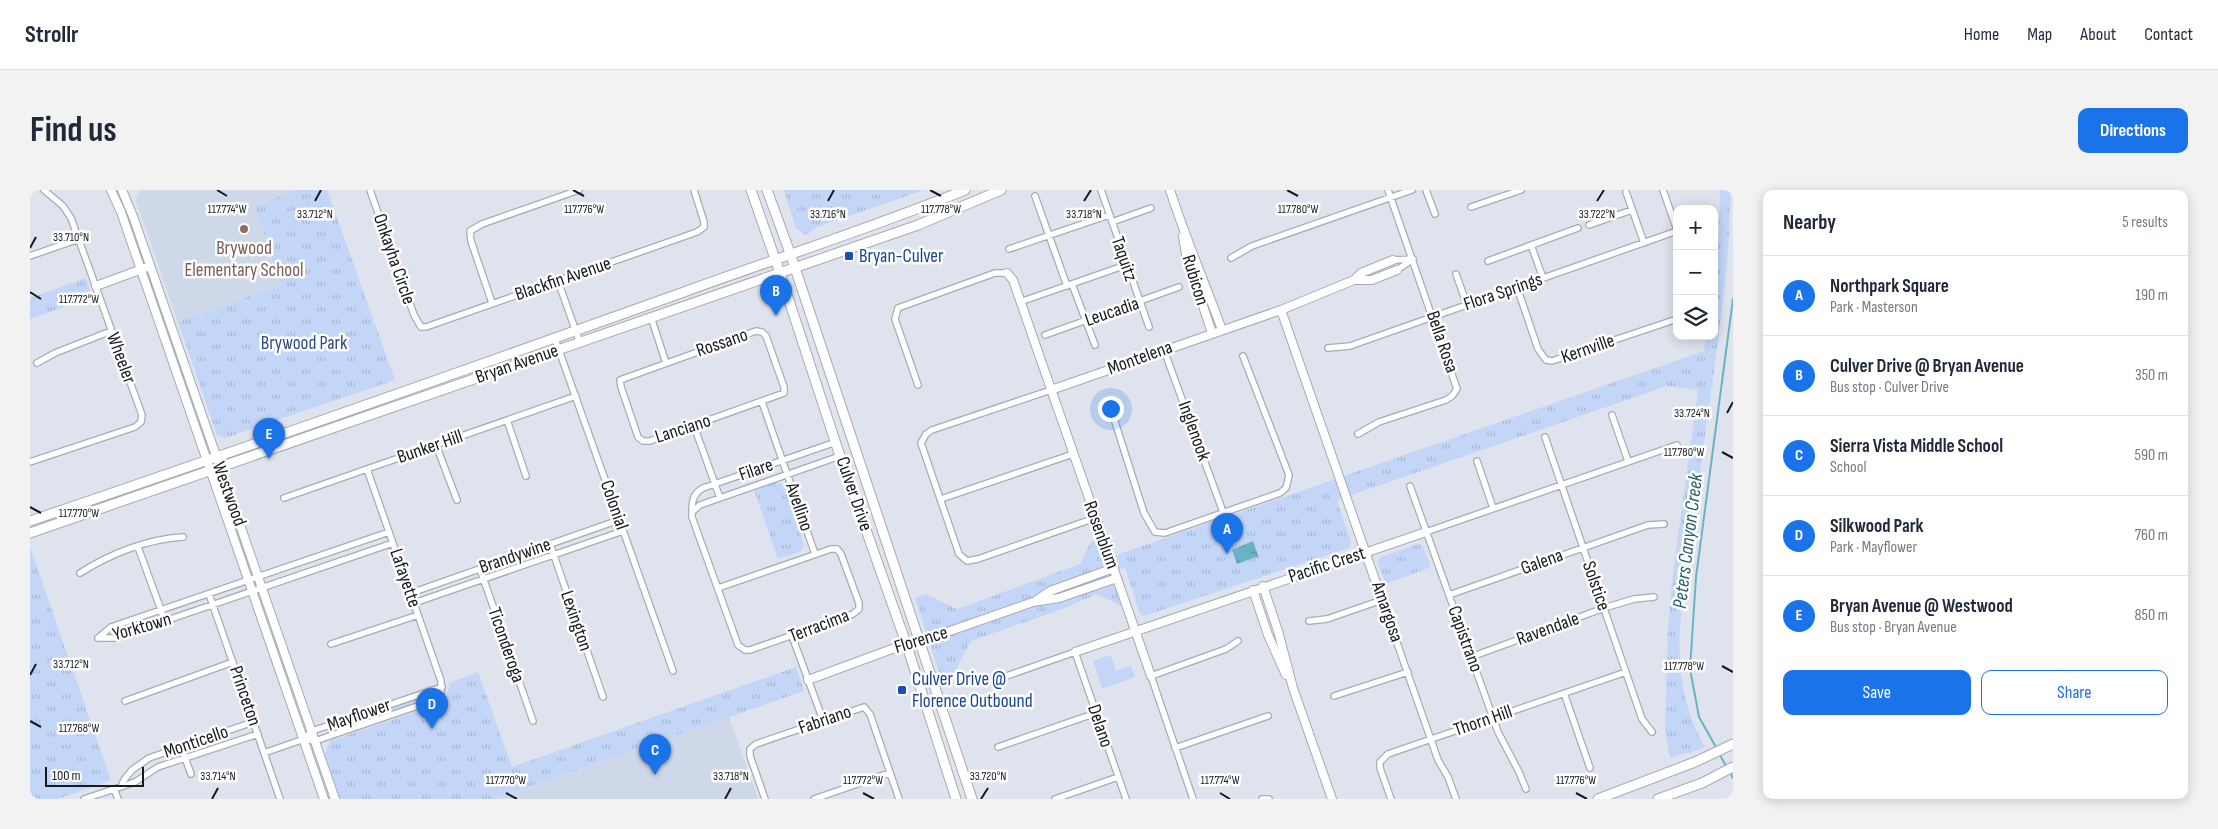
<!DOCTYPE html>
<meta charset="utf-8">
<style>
:root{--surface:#fff;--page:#f2f2f3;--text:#1f2937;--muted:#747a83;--line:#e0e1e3;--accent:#1a73e8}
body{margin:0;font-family:"Sofia Sans Condensed",sans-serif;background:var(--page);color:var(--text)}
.controls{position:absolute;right:15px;top:15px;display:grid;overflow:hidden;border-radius:10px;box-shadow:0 2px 12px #0003}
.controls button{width:45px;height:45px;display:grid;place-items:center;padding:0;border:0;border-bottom:1px solid var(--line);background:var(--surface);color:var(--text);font:25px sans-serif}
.scale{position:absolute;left:15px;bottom:12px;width:99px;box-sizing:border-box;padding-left:5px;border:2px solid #17191d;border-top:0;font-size:14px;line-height:18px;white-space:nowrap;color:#17191d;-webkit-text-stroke:4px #fff;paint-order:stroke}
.you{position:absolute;left:1080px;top:218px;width:18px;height:18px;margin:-12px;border:4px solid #fff;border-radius:50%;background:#1a73e8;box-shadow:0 0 0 8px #1a73e833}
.badge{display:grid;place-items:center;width:32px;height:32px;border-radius:50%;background:var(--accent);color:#fff;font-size:16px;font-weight:700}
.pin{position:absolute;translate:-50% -41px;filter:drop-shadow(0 1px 2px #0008)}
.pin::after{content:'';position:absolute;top:26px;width:18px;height:15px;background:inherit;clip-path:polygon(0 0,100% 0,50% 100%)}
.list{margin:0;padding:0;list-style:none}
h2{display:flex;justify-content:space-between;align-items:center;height:65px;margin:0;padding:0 20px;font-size:21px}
h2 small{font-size:16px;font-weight:400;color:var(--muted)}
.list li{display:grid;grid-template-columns:32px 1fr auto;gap:15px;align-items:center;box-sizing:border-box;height:80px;padding:0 20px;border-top:1px solid var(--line)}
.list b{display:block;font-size:19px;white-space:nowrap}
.list p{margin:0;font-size:16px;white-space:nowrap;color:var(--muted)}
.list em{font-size:16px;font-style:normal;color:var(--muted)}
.actions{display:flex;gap:10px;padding:15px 20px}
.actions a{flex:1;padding:11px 0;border:1px solid var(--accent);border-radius:10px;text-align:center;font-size:18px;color:var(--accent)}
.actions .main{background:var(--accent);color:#fff}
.icon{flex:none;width:28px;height:28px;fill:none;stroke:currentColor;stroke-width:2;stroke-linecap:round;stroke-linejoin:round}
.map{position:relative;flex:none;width:1703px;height:609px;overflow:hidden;border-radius:10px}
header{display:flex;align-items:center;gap:30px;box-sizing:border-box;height:70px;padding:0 25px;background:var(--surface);border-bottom:1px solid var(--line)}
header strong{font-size:24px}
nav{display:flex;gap:28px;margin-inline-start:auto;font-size:18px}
.intro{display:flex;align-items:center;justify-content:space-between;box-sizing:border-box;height:120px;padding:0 30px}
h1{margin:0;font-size:35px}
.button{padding:12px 22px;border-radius:10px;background:var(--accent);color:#fff;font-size:18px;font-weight:700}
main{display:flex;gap:30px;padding:0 30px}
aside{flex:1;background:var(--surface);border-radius:10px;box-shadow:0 2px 12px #0003}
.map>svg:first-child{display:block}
</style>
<header>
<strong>Strollr</strong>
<nav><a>Home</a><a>Map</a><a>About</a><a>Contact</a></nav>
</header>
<div class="intro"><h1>Find us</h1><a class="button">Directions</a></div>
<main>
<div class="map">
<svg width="1703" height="609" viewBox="0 0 1703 609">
<defs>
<pattern id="park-tufts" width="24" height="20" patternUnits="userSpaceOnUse" patternTransform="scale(1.25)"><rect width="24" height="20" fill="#c4d6f8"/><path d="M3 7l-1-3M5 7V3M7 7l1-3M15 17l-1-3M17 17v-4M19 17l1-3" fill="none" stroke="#a8b7d4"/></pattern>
<pattern id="water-ripples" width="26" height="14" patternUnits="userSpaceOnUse" patternTransform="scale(1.25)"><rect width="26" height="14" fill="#6ab3c4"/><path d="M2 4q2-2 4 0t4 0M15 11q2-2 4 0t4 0" fill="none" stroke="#56919f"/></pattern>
</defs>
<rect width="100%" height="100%" fill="#dee3ed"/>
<!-- built -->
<path fill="#cfd8e8" d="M114 0H297L321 67 148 132 106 11 110 1Z
M699 527 728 609H463Z"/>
<!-- grass -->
<path fill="#c4d6f8" d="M1081 465 1086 481 1101 475 1105 487 1072 499 1063 471Z
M401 503 403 506 402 508 299 543 297 542 298 539Z"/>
<!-- park -->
<path fill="url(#park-tufts)" d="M268 0H297L365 190 195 248 187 245 148 132 251 94 225 16Z
M754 0H894L787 37 777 45 766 39Z
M1690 0H1701C1699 92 1683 184 1671 275 1668 301 1665 328 1661 354 1650 425 1637 491 1675 557 1664 563 1653 563 1642 568L1639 564 1635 542 1638 437 1643 383 1668 200 1637 196 1307 310 1321 352 1319 358 1114 426 1110 424 1095 378 1080 382 1091 416 1067 404 1035 418 941 451 924 483 911 488 885 408 896 404 927 419 1050 374 1061 352 1068 350 1075 369 1674 161 1676 146H1684V87L1689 44Z
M56 88 62 107 0 129V108Z
M747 292 754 295 774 354 770 362 748 369 724 300Z
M1388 354 1392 355 1401 377 1356 394 1347 372 1351 367Z
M0 357 81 590 28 609H0Z
M766 477 774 501 463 609H310L295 564 300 551 408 514 417 505 420 493 448 482 482 577Z"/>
<!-- water -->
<path fill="url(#water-ripples)" d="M1223 351 1229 368 1226 367 1207 374 1202 360Z"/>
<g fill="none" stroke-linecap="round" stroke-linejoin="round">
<!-- stream -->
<path stroke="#6ab3c4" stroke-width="2" d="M1687 559 1669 527 1660 479 1666 387 1703 109
M1689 563 1696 576
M1700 582 1703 588"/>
<!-- minor casing -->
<g stroke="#a6abb4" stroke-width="8">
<path id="minor" d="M340 0 384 125 391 137H396L667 42 674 37V32L664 0
M1071 0 1119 137
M1396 0 1405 24
M1633 0 1647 40
M1596 2 1614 53
M1005 6 1037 96
M1441 17 1491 0
M1082 32 1121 18
M1559 35 1602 20
M1501 55 1513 88
M979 59 1079 25
M0 66 49 49
M1201 68 1222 56 1382 0
M1363 70 1383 69
M1458 71 1548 38
M1367 80 1383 69
M1426 84 1437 115
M528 91 550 153
M1042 94 1065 155
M1487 97 1508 159 1516 170 1522 171 1647 129
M990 112 1096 75
M462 113 441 51 440 41 452 34 549 0
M621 127 636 173
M726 141 732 142 736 146 754 197V203L620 251H613L608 247 591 197 590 190Z
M1015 145 1149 97
M525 149 643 481
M1298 158 1320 156 1647 41
M1134 160 1193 322
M7 173 25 163 81 141
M888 195 865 129 868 118 965 83H977
M1021 200 902 240 896 244 891 253 929 364 937 371 948 369 1065 328
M732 212 785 364
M1079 213 1114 323 1125 342 1135 343 1250 303 1256 298 1259 285 1213 166
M1582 225 1598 271
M477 230 496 286
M664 236 690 308
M1328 244 1349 232 1416 210 1422 206 1427 199 1358 0
M1515 247 1612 529 1622 542
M406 255 427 310
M1447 271 1463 318
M0 272 105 237 111 232 112 225 41 28 33 16 14 0
M1380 296 1468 542 1489 582 1496 599
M254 308 546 206
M911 309 1043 264
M662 322 670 315 810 266
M1396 342 1647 255
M520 354 573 507
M108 357 135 431
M450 379 503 531
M50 383C80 364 117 349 153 347
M688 398 801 359H807L811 364 829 413V419L823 424 720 460H715L708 455 662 327C662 314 661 305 673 298L806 252
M381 403 589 330
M179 404 250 609
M1419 405 1618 335 1634 334
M384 413 593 341
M1279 431 1297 429 1352 410 1408 570 1418 587 1426 609
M762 446 793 530
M68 448 81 437 359 342
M68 448H85L363 353
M301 454 388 425
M1441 467 1574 418 1604 409 1624 407
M947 490 968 489 1045 462 1096 609
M1534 503 1560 578
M1304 506 1378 482
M95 511 203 472
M274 549 282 541 412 497
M151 557 161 584
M968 557 1066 523
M1145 558 1238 526
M234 563 274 549 285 551 405 510 411 503V491L337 279
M91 597 94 590 102 580 119 568 223 532
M84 599 88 609
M54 609 105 592 128 577 228 544
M735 609 720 566V559L726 554 834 517 840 524 869 609
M784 609 859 583
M1025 609 1088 587
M1163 609 1121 486 1196 459 1208 451
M1232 609H1239
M1361 609 1350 578V572L1358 564 1596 482"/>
</g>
<!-- tertiary casing -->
<g stroke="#a6abb4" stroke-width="10">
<path id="tertiary" d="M81 0 91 22 294 609
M92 0 104 29 305 609
M1140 0C1155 47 1175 93 1192 140
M1153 46 1156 65 1182 143
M977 83 983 90 1121 486
M1324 90 1331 83 1363 70
M66 96 115 78
M1251 120 1352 410
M1021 200 1251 120 1324 90H1342L1367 80
M1233 396 1248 441 1263 498 1302 609
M1223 400 1238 445 1256 485
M1007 410 1020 401 1084 378
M1045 462 1396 342
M778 490 862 459 877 456 1003 412 1029 408 1087 388"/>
</g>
<!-- secondary casing -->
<g stroke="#a6abb4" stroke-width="11">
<path id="secondary" d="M0 331C218 257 436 180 654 102 747 68 842 38 935 0
M0 343 888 35 971 0"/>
</g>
<!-- primary casing -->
<g stroke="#a6abb4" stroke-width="11">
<path id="primary" d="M721 0 750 83 810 266 877 456 926 609
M737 0 760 63 942 609
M1568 609 1665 572 1703 554
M1628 609 1672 593 1703 577"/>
</g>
<!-- minor -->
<use href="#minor" stroke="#fff" stroke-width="5.5"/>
<!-- tertiary -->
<use href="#tertiary" stroke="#fff" stroke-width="8"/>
<!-- secondary -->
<use href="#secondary" stroke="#fff" stroke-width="9"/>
<!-- primary -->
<use href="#primary" stroke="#fff" stroke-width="9"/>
</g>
<!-- ticks -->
<path fill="none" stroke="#17191d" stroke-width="2" d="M187 0 197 6M543 0 554 6M900 0 911 6M1257 0 1268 6M285 11 291 0M798 11 804 0M1054 11 1061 0M1567 11 1574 0M0 58 6 47M0 102 11 109M1697 223 1703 212M1692 262 1703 268M0 317 11 323M1692 476 1703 482M0 485 6 474M0 531 11 537M476 603 487 609M833 603 844 609M1190 603 1200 609M1546 603 1557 609M182 609 188 598M695 609 701 598M951 609 958 598"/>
<!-- markers -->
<circle fill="#8d6e63" stroke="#fff" stroke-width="2" cx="214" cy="39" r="5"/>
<g fill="#1a4fb4" stroke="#fff" stroke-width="2">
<rect x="814" y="61" width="10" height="10" rx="2.5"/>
<rect x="867" y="495" width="10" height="10" rx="2.5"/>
</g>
<g text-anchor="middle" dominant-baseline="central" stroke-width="5" stroke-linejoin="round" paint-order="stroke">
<!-- education labels -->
<g font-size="19" fill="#785e54" stroke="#fff">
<text x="214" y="58">Brywood<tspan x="214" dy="22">Elementary School</tspan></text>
</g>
<!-- transit labels -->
<g font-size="19" fill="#164399" stroke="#fff" text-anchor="start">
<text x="829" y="66">Bryan-Culver</text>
<text x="882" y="489">Culver Drive @<tspan x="882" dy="22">Florence Outbound</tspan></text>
</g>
<!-- street labels -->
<g font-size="19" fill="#17191d" stroke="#fff">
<text transform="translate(364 69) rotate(71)">Onkayha Circle</text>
<text transform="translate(1094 69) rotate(71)">Taquitz</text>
<text transform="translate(533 89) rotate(-19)">Blackfin Avenue</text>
<text transform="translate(1165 90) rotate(73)">Rubicon</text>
<text transform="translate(1473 102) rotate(-19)">Flora Springs</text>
<text transform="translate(1082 122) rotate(-19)">Leucadia</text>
<text transform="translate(1412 152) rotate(71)">Bella Rosa</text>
<text transform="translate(692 153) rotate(-19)">Rossano</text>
<text transform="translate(1558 159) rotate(-19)">Kernville</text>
<text transform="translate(91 168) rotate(70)">Wheeler</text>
<text transform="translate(1110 168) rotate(-20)">Montelena</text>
<text transform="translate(487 174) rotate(-19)">Bryan Avenue</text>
<text transform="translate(653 239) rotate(-18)">Lanciano</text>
<text transform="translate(1164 241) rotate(70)">Inglenook</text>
<text transform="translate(400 257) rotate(-19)">Bunker Hill</text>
<text transform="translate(726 280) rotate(-19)">Filare</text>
<text transform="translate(199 304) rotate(70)">Westwood</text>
<text transform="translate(824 304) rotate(71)">Culver Drive</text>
<text transform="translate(584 315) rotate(71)">Colonial</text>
<text transform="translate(769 317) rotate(71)">Avellino</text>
<text transform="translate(1071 345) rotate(70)">Rosenblum</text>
<text transform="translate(485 366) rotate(-19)">Brandywine</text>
<text transform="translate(1512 372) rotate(-20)">Galena</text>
<text transform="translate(1297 375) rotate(-18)">Pacific Crest</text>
<text transform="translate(375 388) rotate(71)">Lafayette</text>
<text transform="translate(1566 396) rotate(71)">Solstice</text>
<text transform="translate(1357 422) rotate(71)">Amargosa</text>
<text transform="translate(546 431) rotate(71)">Lexington</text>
<text transform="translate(789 436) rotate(-21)">Terracima</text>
<text transform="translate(112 437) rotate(-16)">Yorktown</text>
<text transform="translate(1518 439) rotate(-20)">Ravendale</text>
<text transform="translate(1435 449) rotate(70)">Capistrano</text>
<text transform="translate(891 450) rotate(-17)">Florence</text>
<text transform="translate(476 455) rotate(71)">Ticonderoga</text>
<text transform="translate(215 506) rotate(71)">Princeton</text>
<text transform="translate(329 525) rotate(-19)">Mayflower</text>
<text transform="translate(795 530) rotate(-19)">Fabriano</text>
<text transform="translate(1453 531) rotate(-19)">Thorn Hill</text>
<text transform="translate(1070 536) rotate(71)">Delano</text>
<text transform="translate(166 552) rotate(-19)">Monticello</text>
</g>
<!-- park labels -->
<g font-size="19" fill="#2c4a86" stroke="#fff">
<text x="274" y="153">Brywood Park</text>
</g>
<!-- water labels -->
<g font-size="20" font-style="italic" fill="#25616d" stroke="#fff">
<text transform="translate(1658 351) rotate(-83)">Peters Canyon Creek</text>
</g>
</g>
<g font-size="12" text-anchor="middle" fill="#17191d" stroke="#fff" stroke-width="5" stroke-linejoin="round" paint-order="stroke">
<text x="197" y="23">117.774°W</text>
<text x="554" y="23">117.776°W</text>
<text x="911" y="23">117.778°W</text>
<text x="1268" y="23">117.780°W</text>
<text x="285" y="28">33.712°N</text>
<text x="798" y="28">33.716°N</text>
<text x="1054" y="28">33.718°N</text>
<text x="1567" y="28">33.722°N</text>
<text x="41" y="51">33.710°N</text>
<text x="49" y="113">117.772°W</text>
<text x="1662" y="227">33.724°N</text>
<text x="1654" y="266">117.780°W</text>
<text x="49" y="327">117.770°W</text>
<text x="41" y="478">33.712°N</text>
<text x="1654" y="480">117.778°W</text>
<text x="49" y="542">117.768°W</text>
<text x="188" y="590">33.714°N</text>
<text x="701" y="590">33.718°N</text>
<text x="958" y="590">33.720°N</text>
<text x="476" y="594">117.770°W</text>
<text x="833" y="594">117.772°W</text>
<text x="1190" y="594">117.774°W</text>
<text x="1546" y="594">117.776°W</text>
</g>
</svg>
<div class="controls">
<button>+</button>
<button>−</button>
<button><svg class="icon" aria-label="layers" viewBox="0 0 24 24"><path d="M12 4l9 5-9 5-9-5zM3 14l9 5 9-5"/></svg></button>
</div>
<div class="scale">100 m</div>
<div class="you"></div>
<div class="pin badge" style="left:1197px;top:364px">A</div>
<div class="pin badge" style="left:746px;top:126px">B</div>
<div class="pin badge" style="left:625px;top:585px">C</div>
<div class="pin badge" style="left:402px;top:539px">D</div>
<div class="pin badge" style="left:239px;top:269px">E</div>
</div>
<aside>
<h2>Nearby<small>5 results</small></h2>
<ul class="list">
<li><span class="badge">A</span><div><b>Northpark Square</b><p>Park · Masterson</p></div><em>190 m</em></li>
<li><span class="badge">B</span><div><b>Culver Drive @ Bryan Avenue</b><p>Bus stop · Culver Drive</p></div><em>350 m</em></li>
<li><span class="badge">C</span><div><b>Sierra Vista Middle School</b><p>School</p></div><em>590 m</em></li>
<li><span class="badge">D</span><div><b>Silkwood Park</b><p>Park · Mayflower</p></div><em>760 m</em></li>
<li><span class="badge">E</span><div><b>Bryan Avenue @ Westwood</b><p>Bus stop · Bryan Avenue</p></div><em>850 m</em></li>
</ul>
<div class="actions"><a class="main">Save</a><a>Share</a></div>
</aside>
</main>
